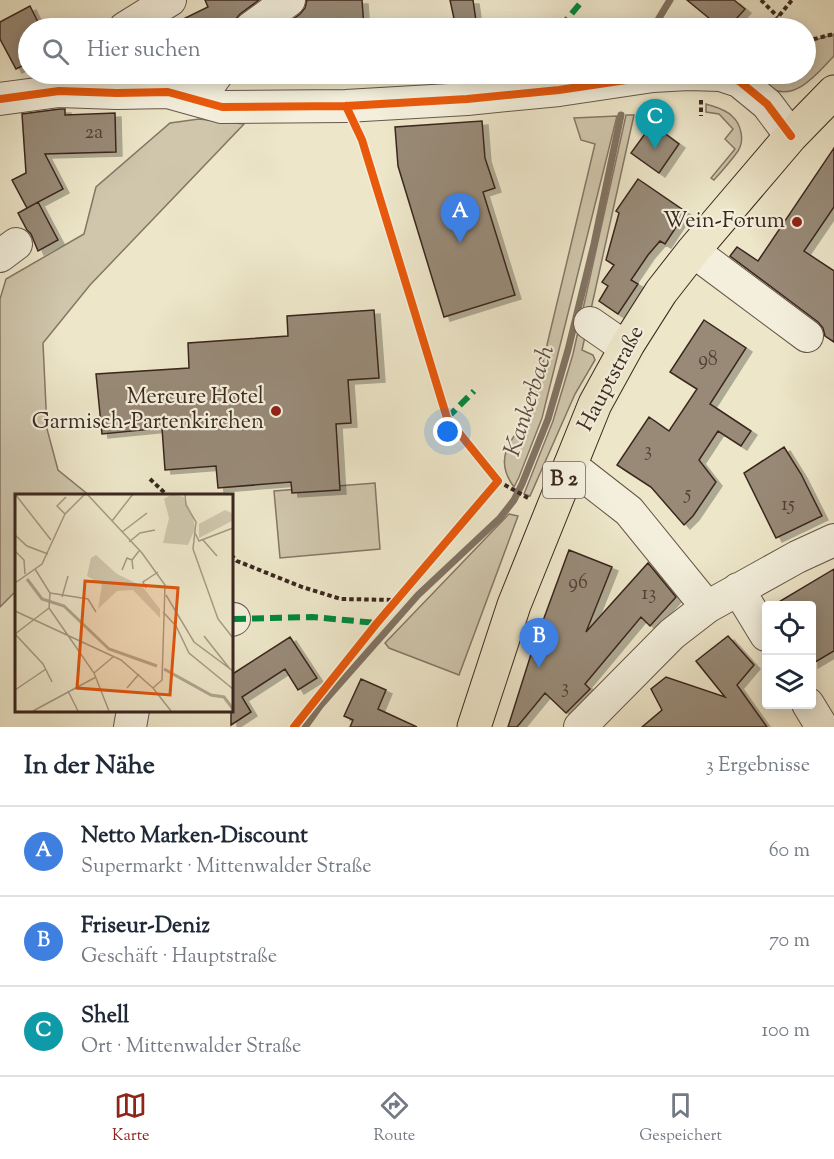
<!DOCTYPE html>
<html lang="de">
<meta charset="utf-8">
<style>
:root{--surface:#fff;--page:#f6f6f7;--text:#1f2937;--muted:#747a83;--line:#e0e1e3;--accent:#8f2418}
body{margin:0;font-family:"Sorts Mill Goudy",serif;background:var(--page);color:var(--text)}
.controls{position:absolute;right:18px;bottom:18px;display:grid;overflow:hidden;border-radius:6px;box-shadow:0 3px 15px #0003}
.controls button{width:54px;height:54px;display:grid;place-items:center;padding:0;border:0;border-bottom:2px solid var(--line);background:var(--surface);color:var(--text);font:30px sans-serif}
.you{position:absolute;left:448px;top:432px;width:21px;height:21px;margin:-15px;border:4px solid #fff;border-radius:50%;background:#1a73e8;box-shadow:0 0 0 9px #1a73e833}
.badge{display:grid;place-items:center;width:39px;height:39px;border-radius:50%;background:var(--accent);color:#fff;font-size:20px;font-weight:700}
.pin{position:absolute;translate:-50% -50px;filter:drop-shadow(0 2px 3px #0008)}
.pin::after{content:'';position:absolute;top:32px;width:21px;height:18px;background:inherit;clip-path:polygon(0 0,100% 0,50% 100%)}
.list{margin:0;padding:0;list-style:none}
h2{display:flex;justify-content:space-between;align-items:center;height:78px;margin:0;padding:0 24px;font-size:26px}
h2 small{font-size:20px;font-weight:400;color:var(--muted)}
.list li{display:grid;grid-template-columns:39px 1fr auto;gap:18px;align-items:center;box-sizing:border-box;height:90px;padding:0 24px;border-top:2px solid var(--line)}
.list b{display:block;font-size:22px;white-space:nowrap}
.list p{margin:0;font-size:20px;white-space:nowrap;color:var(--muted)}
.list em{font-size:20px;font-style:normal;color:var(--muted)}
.icon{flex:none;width:33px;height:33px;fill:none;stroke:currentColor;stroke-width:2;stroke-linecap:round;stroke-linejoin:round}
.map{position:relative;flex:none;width:834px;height:727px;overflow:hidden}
.search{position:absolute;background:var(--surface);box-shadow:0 3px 15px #0003;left:18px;right:18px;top:18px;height:66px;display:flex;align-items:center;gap:15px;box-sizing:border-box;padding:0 21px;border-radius:33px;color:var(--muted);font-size:22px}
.sheet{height:348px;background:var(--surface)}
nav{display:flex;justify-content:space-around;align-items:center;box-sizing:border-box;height:84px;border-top:2px solid var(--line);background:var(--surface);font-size:16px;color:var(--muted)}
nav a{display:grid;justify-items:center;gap:3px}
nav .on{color:var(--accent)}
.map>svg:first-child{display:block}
</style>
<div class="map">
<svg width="834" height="727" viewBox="0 0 834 727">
<defs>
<filter id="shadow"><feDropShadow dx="6" dy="4" stdDeviation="0" flood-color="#0004"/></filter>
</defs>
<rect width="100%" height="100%" fill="#ede6c9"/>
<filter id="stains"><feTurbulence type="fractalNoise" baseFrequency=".00333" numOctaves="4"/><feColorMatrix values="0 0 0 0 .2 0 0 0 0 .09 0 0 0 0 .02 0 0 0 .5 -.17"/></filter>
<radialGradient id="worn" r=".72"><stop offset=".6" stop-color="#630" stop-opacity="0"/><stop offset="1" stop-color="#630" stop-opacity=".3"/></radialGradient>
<!-- green -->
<path fill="#cfc6ac" stroke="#857666" stroke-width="1.5" d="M834 34V56C818 72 797 101 771 89 764 86 763 81 763 74H806V43Z
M706 104C715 107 725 109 732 116 741 124 745 140 738 151 731 161 722 171 714 180L711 178 735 149 725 139 733 129 719 114 706 112Z
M626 115H634L582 350 593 355 595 360 575 394 530 496 524 494 553 421 573 354Z
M617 116 542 418 519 477 514 487C492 458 512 438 530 416L595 144 581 140 574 118Z
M199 119 244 124 90 285 43 343 47 429 58 470 90 496H16V591L0 607V299L6 279 84 234 96 187 170 123Z
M375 483 380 549 280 558 274 491Z
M509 514 518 516 459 675 389 648 385 643Z"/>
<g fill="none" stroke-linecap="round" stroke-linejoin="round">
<!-- stream -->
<path stroke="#817362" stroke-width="7" d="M653 28 670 0
M305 727 320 706 418 595 500 518 514 500 522 484 548 419 568 350 594 244 621 115"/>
</g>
<!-- building -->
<path fill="#988a77" stroke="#3b271f" stroke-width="1.5" filter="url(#shadow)" d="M205 0H259L240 14 235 20 233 27 231 28H165L208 7Z
M307 0H362L364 28H285L284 26 300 14 305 8Z
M450 0H473L477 28H456Z
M687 0H734L745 9 728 28H721Z
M30 6 41 28H28V63L16 69 0 39V22Z
M60 109H65V115L115 113 116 152 45 154 63 189 27 208 12 180 26 173 22 114Z
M482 121 485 158 495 188 483 192 515 295 444 317 398 166 395 127Z
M652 124 679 144 659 173 631 153Z
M834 148V207L804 251 834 271V342L825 336 823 328 818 322 730 256 737 247 758 261Z
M638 179 686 212 665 244 660 241 648 255 631 280 638 284 618 314 599 301 608 286 602 282 614 265 606 260 619 213 616 211Z
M38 202 58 240 38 251 31 234 27 230 18 213Z
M374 310 379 378 348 380 351 423 336 424 340 490 292 493 291 482 218 488 216 466 165 470 162 428 102 434 96 374 189 368 188 343 288 336 287 316Z
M704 320 746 348 710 404 751 431 741 446 718 431 699 460 716 482 693 516 684 525 651 487 617 465 649 417 669 431 697 389 670 372Z
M784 447 801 474 822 516 776 538 744 473Z
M569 550 612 567 586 632 648 563 676 597 650 626 641 617 585 684 590 689 566 713 545 693 517 727H508L533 648Z
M834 569V651L812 664V606H772Z
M728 636 754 665 737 685 767 727H642L662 710 651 689 666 677 725 697 696 661Z
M290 637 317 678 298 690 285 669 242 697 251 712 231 725V675Z
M361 679 386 690 378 709 417 727H350L353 720 344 716Z"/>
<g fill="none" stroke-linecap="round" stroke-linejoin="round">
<!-- minor casing -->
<g stroke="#68574a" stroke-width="34">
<path id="minor" d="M125 28 170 0
M251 28 289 0
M0 99 59 91 117 93 168 92 222 107 346 106 467 99 559 90 653 76 688 74 721 75 739 81 767 104 791 136
M198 100 217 74
M693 251 807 336
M0 256 16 244
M590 323 626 348
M570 465 629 511 707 607
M738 589 766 635
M231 620 234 619
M808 704 822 727
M130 727 133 710
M580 727 672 634 707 607 797 557 834 540"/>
</g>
<!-- major casing -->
<g stroke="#3b271f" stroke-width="35">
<path id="major" d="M474 727 514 605 595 404 628 344 661 292 693 251 791 136 834 92"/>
</g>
<!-- path -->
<path stroke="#3b271f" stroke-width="4" stroke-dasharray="4.5 3" stroke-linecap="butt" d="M761 0 778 17
M771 28 778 17 792 0
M806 41 834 34
M701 100V116
M150 479 168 496
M498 481 528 498
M231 555 237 561 302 587 341 599 396 600"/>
<!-- minor -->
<use href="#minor" stroke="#f3efdc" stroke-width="32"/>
<!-- major -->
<use href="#major" stroke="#ede6c9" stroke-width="33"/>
<!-- quiet -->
<path stroke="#00873e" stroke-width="6" stroke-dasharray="12 6" stroke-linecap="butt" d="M561 28 563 24 583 0
M542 77 543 74
M447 418 474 391
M234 619 312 617 377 623"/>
<!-- cycleway casing -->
<g stroke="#f3efdc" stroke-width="11">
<path id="cycleway" d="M0 99 59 91 117 93 168 92 222 107 346 106 467 99 559 90 653 76 688 74 721 75 739 81 767 104 791 136
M294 727 377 623 498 481 447 418 362 140 346 106"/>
</g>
<!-- cycleway -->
<use href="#cycleway" stroke="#e8590c" stroke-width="8"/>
</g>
<!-- markers -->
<g fill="#8f2418" stroke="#f3efdc" stroke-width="2">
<circle cx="797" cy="222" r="6"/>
<circle cx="276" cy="411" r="6"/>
</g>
<g text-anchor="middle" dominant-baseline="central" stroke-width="4.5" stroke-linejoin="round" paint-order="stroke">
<!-- number labels -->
<g font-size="20" fill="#524035">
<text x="94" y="133">2a</text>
<text x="708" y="360">98</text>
<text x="648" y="451">3</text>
<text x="688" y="494">5</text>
<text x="788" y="505">15</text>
<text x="578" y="583">96</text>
<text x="649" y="594">13</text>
<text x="565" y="688">3</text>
</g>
<!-- shield labels -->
<rect fill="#f3efdc" stroke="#726358" stroke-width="1.5" x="543" y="462" width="42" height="36" rx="4.5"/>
<g font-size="21" font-weight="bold" fill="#3b271f">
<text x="564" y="480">B 2</text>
</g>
<!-- poi labels -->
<g font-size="22" fill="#3b271f" stroke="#f3efdc" text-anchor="end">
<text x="785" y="222">Wein-Forum</text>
<text x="264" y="398">Mercure Hotel<tspan x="264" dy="25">Garmisch-Partenkirchen</tspan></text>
</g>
<!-- street labels -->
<g font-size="22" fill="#3b271f" stroke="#f3efdc">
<text transform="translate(612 379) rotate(-62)">Hauptstraße</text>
</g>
<!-- water labels -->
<g font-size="24" font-style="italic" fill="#5e4d41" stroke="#f3efdc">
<text transform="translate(530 401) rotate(-72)">Kankerbach</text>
</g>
</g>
<!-- overview -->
<g transform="translate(15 494)">
<rect width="218" height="218" fill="#ede6c9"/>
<path d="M157 0 169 3 178 23 180 35 173 51 148 49 154 24 149 5ZM210 16 217 19V27L184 44V30ZM81 61 102 80 127 92 145 115V124L118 96 102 97 83 115 87 91 72 82 76 64Z" fill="#cfc6ac"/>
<path fill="none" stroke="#b0a58f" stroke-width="3" d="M12 85 27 105 49 112 94 155 142 172M149 175 196 201 209 203 218 215"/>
<path fill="none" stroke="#a69a85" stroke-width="1.5" d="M0 0 36 46M72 0 127 59 150 91 147 186 138 194M170 0 171 11 181 28 178 55 203 125 218 144M50 20 42 12 51 3M97 27 118 0M107 38 132 19M180 39 184 47 218 34M0 41 12 52 33 60M188 46 202 62M114 48 125 39 140 36M0 57 9 66 10 80M20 75 35 99 34 114M118 75 117 66 124 57M107 76 112 64 117 66M0 89 27 70 50 20 70 0M131 94 128 88 143 78M35 99 73 105 81 118M151 101 179 148 218 177M47 103 53 82M34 114 79 179 94 217M0 117 106 166 138 194 156 217M148 118 161 132 174 159 218 195M0 140 28 170 37 188M0 140 34 114M189 142 215 175M79 179 98 163M112 194 124 180M0 196 31 175M53 197 63 217M18 217 81 183"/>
<path fill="#df560d" fill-opacity="0.15" stroke="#df560d" stroke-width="3" d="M70 87 163 94 155 201 62 194Z"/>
<rect width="218" height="218" fill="none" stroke="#3b271f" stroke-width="3"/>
</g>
<rect width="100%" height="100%" filter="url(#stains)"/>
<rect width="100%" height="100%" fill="url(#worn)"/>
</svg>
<div class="controls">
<button><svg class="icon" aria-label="locate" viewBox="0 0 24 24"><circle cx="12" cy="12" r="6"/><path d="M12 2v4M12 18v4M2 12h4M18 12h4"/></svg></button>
<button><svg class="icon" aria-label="layers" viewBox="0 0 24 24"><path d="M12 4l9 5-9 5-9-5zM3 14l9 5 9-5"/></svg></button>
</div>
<div class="you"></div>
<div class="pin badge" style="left:460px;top:243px;background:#3f7fe0">A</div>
<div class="pin badge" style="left:539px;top:668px;background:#3f7fe0">B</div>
<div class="pin badge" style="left:655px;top:149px;background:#0f9aa8">C</div>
<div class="search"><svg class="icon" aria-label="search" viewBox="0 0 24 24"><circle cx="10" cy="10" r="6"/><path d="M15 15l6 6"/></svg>Hier suchen</div>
</div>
<section class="sheet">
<h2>In der Nähe<small>3 Ergebnisse</small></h2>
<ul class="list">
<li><span class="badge" style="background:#3f7fe0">A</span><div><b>Netto Marken-Discount</b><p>Supermarkt · Mittenwalder Straße</p></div><em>60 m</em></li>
<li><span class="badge" style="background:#3f7fe0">B</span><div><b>Friseur-Deniz</b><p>Geschäft · Hauptstraße</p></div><em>70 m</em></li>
<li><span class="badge" style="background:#0f9aa8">C</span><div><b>Shell</b><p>Ort · Mittenwalder Straße</p></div><em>100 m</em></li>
</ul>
</section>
<nav>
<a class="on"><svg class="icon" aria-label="map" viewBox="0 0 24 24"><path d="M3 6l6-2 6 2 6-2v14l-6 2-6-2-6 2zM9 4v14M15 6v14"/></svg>Karte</a>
<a><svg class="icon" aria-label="directions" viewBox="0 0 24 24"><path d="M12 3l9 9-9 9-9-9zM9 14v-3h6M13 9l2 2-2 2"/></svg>Route</a>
<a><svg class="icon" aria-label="saved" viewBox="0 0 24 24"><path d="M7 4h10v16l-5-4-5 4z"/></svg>Gespeichert</a>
</nav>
